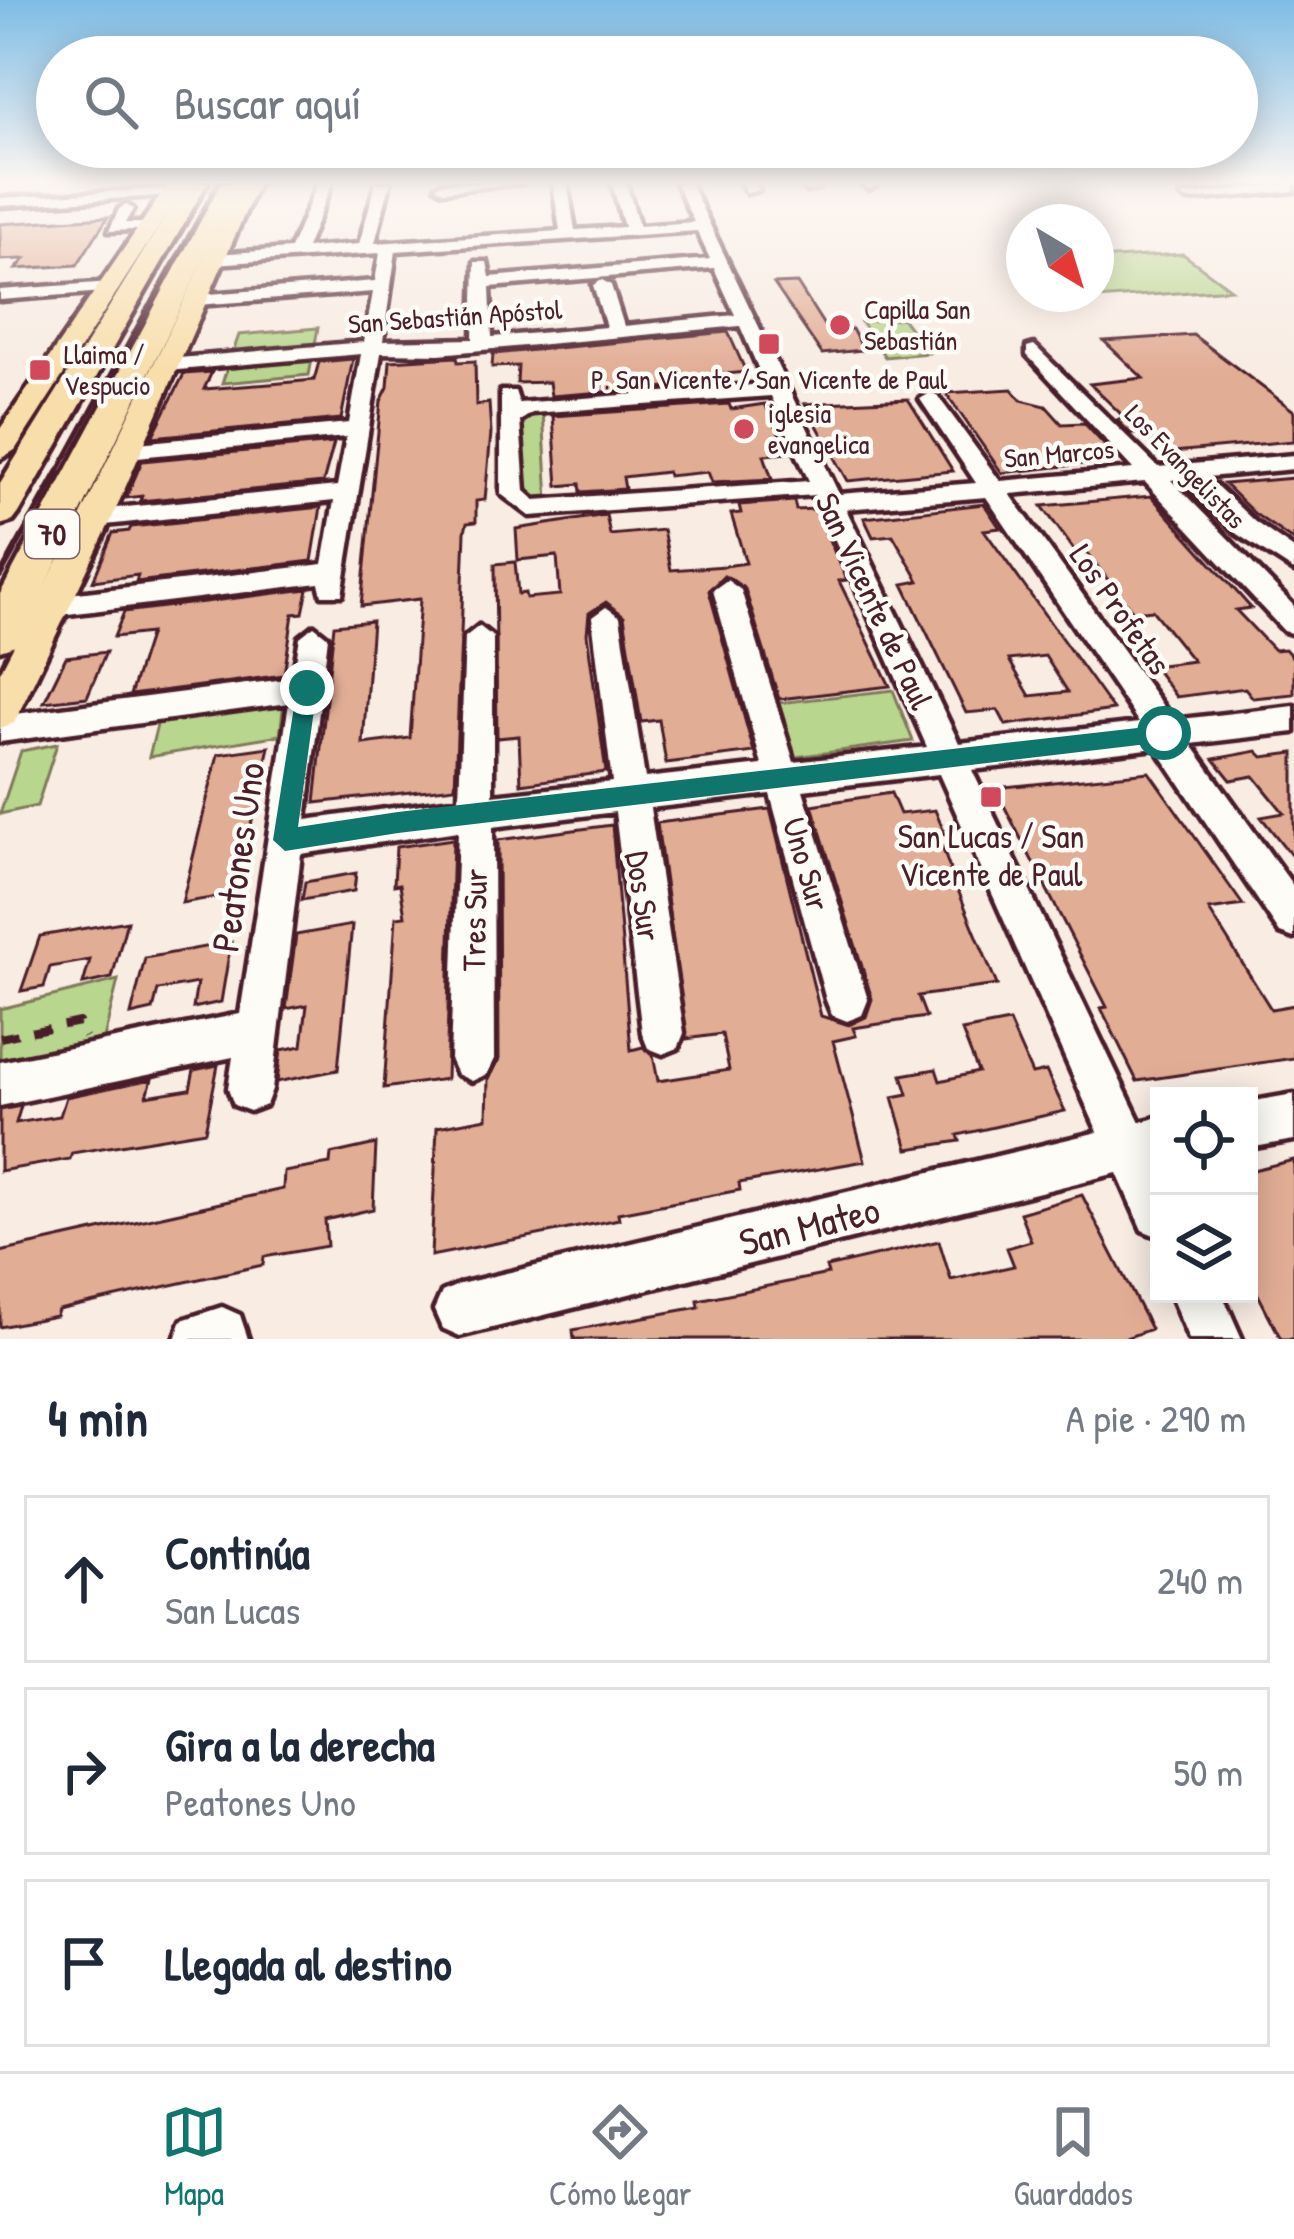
<!DOCTYPE html>
<html lang="es">
<meta charset="utf-8">
<style>
:root{--surface:#fff;--page:#f2f2f3;--text:#1f2937;--muted:#747a83;--line:#e0e1e3;--accent:#0f766e}
body{margin:0;font-family:"Patrick Hand",sans-serif;background:var(--page);color:var(--text)}
.controls{position:absolute;right:36px;bottom:36px;display:grid;overflow:hidden;border-radius:0px;box-shadow:0 6px 30px #0003}
.controls button{width:108px;height:108px;display:grid;place-items:center;padding:0;border:0;border-bottom:3px solid var(--line);background:var(--surface);color:var(--text);font:60px sans-serif}
.compass{position:absolute;left:1006px;top:204px;width:108px;height:108px;border-radius:50%;background:var(--surface);box-shadow:0 6px 30px #0003;rotate:142deg}
.stop{position:absolute;width:36px;height:36px;margin:-27px;border:9px solid #0f766e;border-radius:50%;background:#fff}
.stop.end{background:#0f766e;border-color:#fff;box-shadow:0 3px 12px #0008}
.list{margin:0;padding:0;list-style:none}
h2{display:flex;justify-content:space-between;align-items:center;height:156px;margin:0;padding:0 48px;font-size:51px}
h2 small{font-size:39px;font-weight:400;color:var(--muted)}
.list li{display:grid;grid-template-columns:78px 1fr auto;gap:36px;align-items:center;box-sizing:border-box;height:168px;margin:0 24px 24px;padding:0 24px;border:3px solid var(--line);border-radius:0px}
.list b{display:block;font-size:45px;white-space:nowrap}
.list p{margin:0;font-size:39px;white-space:nowrap;color:var(--muted)}
.list em{font-size:39px;font-style:normal;color:var(--muted)}
.icon{flex:none;width:66px;height:66px;fill:none;stroke:currentColor;stroke-width:2;stroke-linecap:round;stroke-linejoin:round}
.map{position:relative;flex:none;width:1294px;height:1339px;overflow:hidden}
.search{position:absolute;background:var(--surface);box-shadow:0 6px 30px #0003;left:36px;right:36px;top:36px;height:132px;display:flex;align-items:center;gap:30px;box-sizing:border-box;padding:0 42px;border-radius:66px;color:var(--muted);font-size:45px}
.sheet{height:732px;background:var(--surface)}
nav{display:flex;justify-content:space-around;align-items:center;box-sizing:border-box;height:168px;border-top:3px solid var(--line);background:var(--surface);font-size:33px;color:var(--muted)}
nav a{display:grid;justify-items:center;gap:6px}
nav .on{color:var(--accent)}
.map>svg:first-child{display:block}
</style>
<div class="map">
<svg width="1294" height="1339" viewBox="0 0 1294 1339">
<rect width="100%" height="100%" fill="#f8ece3"/>
<filter id="ink" filterUnits="userSpaceOnUse"><feTurbulence type="fractalNoise" baseFrequency=".00833" numOctaves="2"/><feDisplacementMap in="SourceGraphic" scale="24" xChannelSelector="R" yChannelSelector="G"/><feConvolveMatrix kernelMatrix="1 2 1 2 8 2 1 2 1" color-interpolation-filters="sRGB"/></filter>
<g filter="url(#ink)">
<!-- green -->
<path fill="#b8d68e" stroke="#817a5c" stroke-width="3" d="M1183 254 1231 289 1096 299 1090 294H1096V259Z
M902 318 928 353 885 357 861 322Z
M318 328 309 375 222 383 239 335Z
M543 410 548 502 521 500 516 416Z
M893 690 913 741 788 758 769 704Z
M284 701 280 735 149 757 158 721Z
M57 744 37 806 0 814 21 751Z
M118 980 102 1047 0 1070V1009Z"/>
<!-- building -->
<path fill="#e2ad95" stroke="#4a1f2b" stroke-width="3" fill-rule="evenodd" d="M108 217 77 265 16 269 25 259 0 260V224Z
M797 283 827 330 852 329 863 350 822 354 774 284Z
M728 332 746 372 716 375 720 383 551 396 549 382 517 383 518 366 492 367 493 354Z
M1193 335 1294 411V441L1162 453 1142 433 1131 434 1117 420 1124 417 1090 384 1143 378 1104 341Z
M457 357 458 362 475 361 476 405 489 403 491 433 485 500 476 501V522L467 523 465 532 455 787 315 803 334 625 372 621 363 744 410 738 420 599 361 606 381 401 388 387 390 361Z
M353 359 341 419 152 437 184 374 212 372 204 389 270 384 314 380 319 362Z
M1012 389 1021 400 1046 406 1062 424 1084 423 1109 450 1073 453 1083 464 1002 473 946 393Z
M908 399 953 471 848 481 805 404Z
M729 404 731 409 765 404 789 453 764 455 772 479 712 482 708 472 668 476 667 472 623 477 625 489 581 492 580 484 558 486 553 416Z
M334 443 323 483 140 501 142 496 126 498 142 461Z
M1294 478V541L1255 514 1224 484Z
M1151 496 1251 608 1236 610 1274 650 1285 649 1294 659V694L1253 698 1245 688 1176 697 1153 666 1193 661 1152 610 1133 612 1087 553 1077 554 1042 506Z
M794 501 796 510 815 509 847 580 839 581 890 686 779 699 745 589 724 576 709 591 754 752 666 763 659 720 641 722 624 616 606 602 589 613 587 634 606 772 521 784 519 736 497 738 495 564 515 562 518 594 525 593 526 598 560 595 557 556 518 560 516 529 606 515 610 535 663 530 671 570 725 566 746 563 731 514 741 513 739 505Z
M984 504 1000 528 984 530 1113 710 1006 725 998 710 966 713 903 584 919 581 893 535 873 537 864 518ZM1045 656 1068 692 1030 696 1009 660Z
M321 507 312 561 136 582 138 575 93 581 113 533 129 531 131 527Z
M308 589 303 613 293 614 284 675 130 695 150 633 114 637 124 612Z
M106 652 87 697 44 702 66 657Z
M269 747 235 894 182 903 218 754Z
M1257 751 1263 757 1294 753V859L1261 817 1284 813 1254 776 1231 780 1214 759Z
M1149 772 1243 905 1209 910 1271 1009 1294 1005V1058L1137 1081 1101 1008 1107 1007 995 788Z
M891 793 900 814 935 810 945 834 938 835 953 878 997 985 918 996 926 1017 853 1028 856 1036 833 1041 865 1161 739 1183 740 1190 618 1213 619 1219 431 1256 437 1127 487 1118 488 1079 499 1059 498 840 612 825 631 1050 643 1047 653 1055 658 1081 729 1070 722 1034 686 1039 657 823 770 809 821 1016 849 1025 866 1017 872 999 812 805Z
M453 839 446 1079 384 1088 396 917 405 916 400 884 394 885 396 847Z
M356 873 354 891 302 900 305 882Z
M127 921 112 978 83 984 90 960 50 967 44 987 21 991 40 936Z
M352 925 338 1070 277 1082 281 1050 302 1046 307 1005 286 1009 296 935Z
M231 942 221 1002 193 1008 197 983 158 990 153 1010 131 1015 145 958Z
M1009 1022 1032 1074 1046 1071 1065 1111 958 1135 960 1141 908 1149 893 1097 908 1094 902 1075 936 1069 940 1081 978 1072 962 1031Z
M218 1065 205 1131 72 1153 70 1159 0 1171V1110L21 1106 16 1123 60 1116 66 1097 152 1079 147 1096 190 1089 194 1070Z
M376 1144 373 1209 325 1220 327 1246 264 1257 263 1265 58 1310 56 1316 0 1327V1252L283 1189 284 1172 330 1164 331 1154Z
M1294 1160V1339H1281L1249 1277V1171Z
M1082 1195 1151 1329 1123 1339H574L573 1330 699 1307 698 1300 828 1274 826 1267 939 1241 951 1280 1014 1266 1007 1248 1031 1241 1020 1213Z"/>
<g fill="none" stroke-linecap="round" stroke-linejoin="round">
<!-- minor casing -->
<g stroke="#4a1f2b" stroke-width="9">
<path id="minor" d="M318 183H332L306 248 359 244 376 183H390L375 243 560 231 553 183H567L575 230 624 227 612 183H626L639 226 694 222 676 183H690L839 494 976 483 920 399 930 393 937 395 1000 481 1133 469 1027 355V347L1034 345 1158 467 1294 455V469L1207 477 1255 522 1294 549V571L1237 534 1182 479 1171 480 1294 606V634L1284 631 1145 482 1010 494 1173 720 1294 706V732L1191 744 1294 887V938L1280 933 1156 748 972 770 1140 1122 1159 1117V1237L1142 1230 1117 1173 460 1336 442 1328 434 1310 442 1292 460 1284 1098 1132 939 774 803 790 868 1000 862 1015 847 1021 832 1015 826 1000 770 794 650 808 684 1033 678 1048 663 1054 648 1048 642 1033 615 812 493 827 494 1059 487 1074 472 1081 457 1074 450 1059 458 831 301 854 272 1089 266 1105 250 1111 234 1105 228 1089 233 1057 0 1106V1062L240 1014 289 703 0 742V716L293 678 300 637 314 626 328 637 306 820 459 799 465 637 479 626 493 637V795L612 782 592 617 606 607 620 617 645 778 762 765 713 590 727 580 741 590 794 762 927 747 815 495 530 516 501 494V391H515L519 403 765 384 740 326 439 354 381 353 342 595H322L319 583 52 616 42 613 38 606 42 599 52 596 323 564 334 501 96 526 84 518 96 510 337 486 346 437 127 458 116 451 127 444 349 423 361 354 167 371 157 365 167 359 364 342 373 292 196 305 187 300 196 295 375 281 380 253 214 264 206 259 214 254 290 249ZM697 231 710 259 490 277 487 262H475L473 339 383 341 396 251ZM714 268 735 315 624 326 611 285 602 280 593 285 606 327 492 337 490 287ZM771 396 809 481 535 500 525 491 520 421 532 413ZM986 497 1139 723 959 743 846 509Z
M441 183H523L443 191 436 187Z
M741 183H755L759 190 747 193Z
M802 183H816L819 188 807 191Z
M861 183H875L876 185 869 189Z
M1294 183V191L1188 200 1181 196Z
M178 188 173 195 0 206V198Z
M126 205 133 209 125 223H156V229L109 231 119 209Z
M111 282 120 287 117 291 0 300V290Z
M1294 1094V1140L1249 1148V1102Z
M1170 1294H1222L1242 1339H1189Z
M222 1307 240 1315 248 1339H175L182 1320Z"/>
</g>
<!-- major casing -->
<g stroke="#4a1f2b" stroke-width="9">
<path id="major" d="M169 183H187L15 450 0 459V429Z
M240 183H258L112 518 14 723 0 728V672L80 518Z"/>
</g>
<!-- highway casing -->
<g stroke="#4a1f2b" stroke-width="9">
<path id="highway" d="M186 183H207L19 513 13 521 0 525V483Z
M221 183H241L22 634 15 645 0 650V594Z"/>
</g>
<!-- path -->
<path stroke="#4a1f2b" stroke-width="8" stroke-dasharray="18 14" stroke-linecap="butt" d="M0 1038 79 1022 85 1037"/>
<!-- minor -->
<use href="#minor" fill="#fdfcf7" fill-rule="evenodd"/>
<!-- major -->
<use href="#major" fill="#f8deab" fill-rule="evenodd"/>
<!-- highway -->
<use href="#highway" fill="#f8deab" fill-rule="evenodd"/>
<!-- rail-far2 -->
<path stroke="#4a1f2b" stroke-width="3" d="M147 310 217 183"/>
<!-- rail-far1 -->
<path stroke="#4a1f2b" stroke-width="4.5" d="M56 475 148 307"/>
<!-- rail -->
<path stroke="#4a1f2b" stroke-width="6" d="M0 576 58 472"/>
</g>
</g>
<!-- sky -->
<linearGradient id="sky" x2="0" y2="1"><stop stop-color="#7ebce5"/><stop offset="0.49" stop-color="#fcf6f2"/><stop offset="1" stop-color="#fcf6f2" stop-opacity="0"/></linearGradient>
<rect width="1294" height="371" fill="url(#sky)"/>
<!-- route -->
<path fill="#0f766e" d="M307 680 317 688 298 827 398 812 1164 725 1174 733 1164 742 398 833 285 851 273 840 297 688Z"/>
<!-- markers -->
<g fill="#d1495b" stroke="#fdfcf7" stroke-width="4.5">
<circle cx="840" cy="325" r="12"/>
<rect x="757" y="332" width="24" height="24" rx="6"/>
<rect x="28" y="358" width="24" height="24" rx="6"/>
<circle cx="744" cy="429" r="12"/>
<rect x="979" y="785" width="24" height="24" rx="6"/>
</g>
<g text-anchor="middle" dominant-baseline="central" stroke-width="9" stroke-linejoin="round" paint-order="stroke">
<!-- far-poi labels -->
<g font-size="27" fill="#4a1f2b" stroke="#fdfcf7" text-anchor="start">
<text x="864" y="309">Capilla San<tspan x="864" dy="31">Sebastián</tspan></text>
<text x="64" y="354">Llaima /<tspan x="64" dy="31">Vespucio</tspan></text>
<text x="769" y="379" text-anchor="middle">P. San Vicente / San Vicente de Paul</text>
<text x="768" y="413">iglesia<tspan x="768" dy="31">evangelica</tspan></text>
</g>
<!-- far-street labels -->
<g font-size="27" fill="#4a1f2b" stroke="#fdfcf7">
<text transform="translate(455 316) rotate(-4)">San Sebastián Apóstol</text>
<text transform="translate(1059 453) rotate(-5)">San Marcos</text>
<text transform="translate(1186 466) rotate(46)">Los Evangelistas</text>
</g>
<!-- shield labels -->
<rect fill="#fdfcf7" stroke="#806168" stroke-width="3" x="25" y="510" width="54" height="48" rx="9"/>
<g font-size="30" font-weight="bold" fill="#4a1f2b">
<text x="52" y="534">70</text>
</g>
<!-- street labels -->
<g font-size="33" fill="#4a1f2b" stroke="#fdfcf7">
<text transform="translate(875 601) rotate(65)">San Vicente de Paul</text>
<text transform="translate(1121 609) rotate(55)">Los Profetas</text>
<text transform="translate(807 864) rotate(74)">Uno Sur</text>
<text transform="translate(644 896) rotate(82)">Dos Sur</text>
<text transform="translate(474 920) rotate(-89)">Tres Sur</text>
</g>
<!-- poi labels -->
<g font-size="33" fill="#4a1f2b" stroke="#fdfcf7">
<text x="991" y="836">San Lucas / San<tspan x="991" dy="38">Vicente de Paul</tspan></text>
</g>
<!-- near-street labels -->
<g font-size="39" fill="#4a1f2b" stroke="#fdfcf7">
<text transform="translate(237 857) rotate(-82)">Peatones Uno</text>
<text transform="translate(809 1225) rotate(-14)">San Mateo</text>
</g>
</g>
</svg>
<div class="controls">
<button><svg class="icon" aria-label="locate" viewBox="0 0 24 24"><circle cx="12" cy="12" r="6"/><path d="M12 2v4M12 18v4M2 12h4M18 12h4"/></svg></button>
<button><svg class="icon" aria-label="layers" viewBox="0 0 24 24"><path d="M12 4l9 5-9 5-9-5zM3 14l9 5 9-5"/></svg></button>
</div>
<svg class="compass" viewBox="-18 -18 36 36"><path d="M0-13l5 13h-10z" fill="#e53935"/><path d="M0 13l5-13h-10z" fill="#747a83"/></svg>
<div class="stop" style="left:1164px;top:733px"></div>
<div class="stop end" style="left:307px;top:688px"></div>
<div class="search"><svg class="icon" aria-label="search" viewBox="0 0 24 24"><circle cx="10" cy="10" r="6"/><path d="M15 15l6 6"/></svg>Buscar aquí</div>
</div>
<section class="sheet">
<h2>4 min<small>A pie · 290 m</small></h2>
<ul class="list">
<li><svg class="icon" aria-label="ahead" viewBox="0 0 24 24"><path d="M12 20V5M6 11l6-6 6 6"/></svg><div><b>Continúa</b><p>San Lucas</p></div><em>240 m</em></li>
<li><svg class="icon" aria-label="right" viewBox="0 0 24 24"><path d="M7 20v-9h11M14 6l5 5-5 5"/></svg><div><b>Gira a la derecha</b><p>Peatones Uno</p></div><em>50 m</em></li>
<li><svg class="icon" aria-label="arrive" viewBox="0 0 24 24"><path d="M6 21V4h12l-3 4 3 4H6"/></svg><div><b>Llegada al destino</b></div></li>
</ul>
</section>
<nav>
<a class="on"><svg class="icon" aria-label="map" viewBox="0 0 24 24"><path d="M3 6l6-2 6 2 6-2v14l-6 2-6-2-6 2zM9 4v14M15 6v14"/></svg>Mapa</a>
<a><svg class="icon" aria-label="directions" viewBox="0 0 24 24"><path d="M12 3l9 9-9 9-9-9zM9 14v-3h6M13 9l2 2-2 2"/></svg>Cómo llegar</a>
<a><svg class="icon" aria-label="saved" viewBox="0 0 24 24"><path d="M7 4h10v16l-5-4-5 4z"/></svg>Guardados</a>
</nav>
